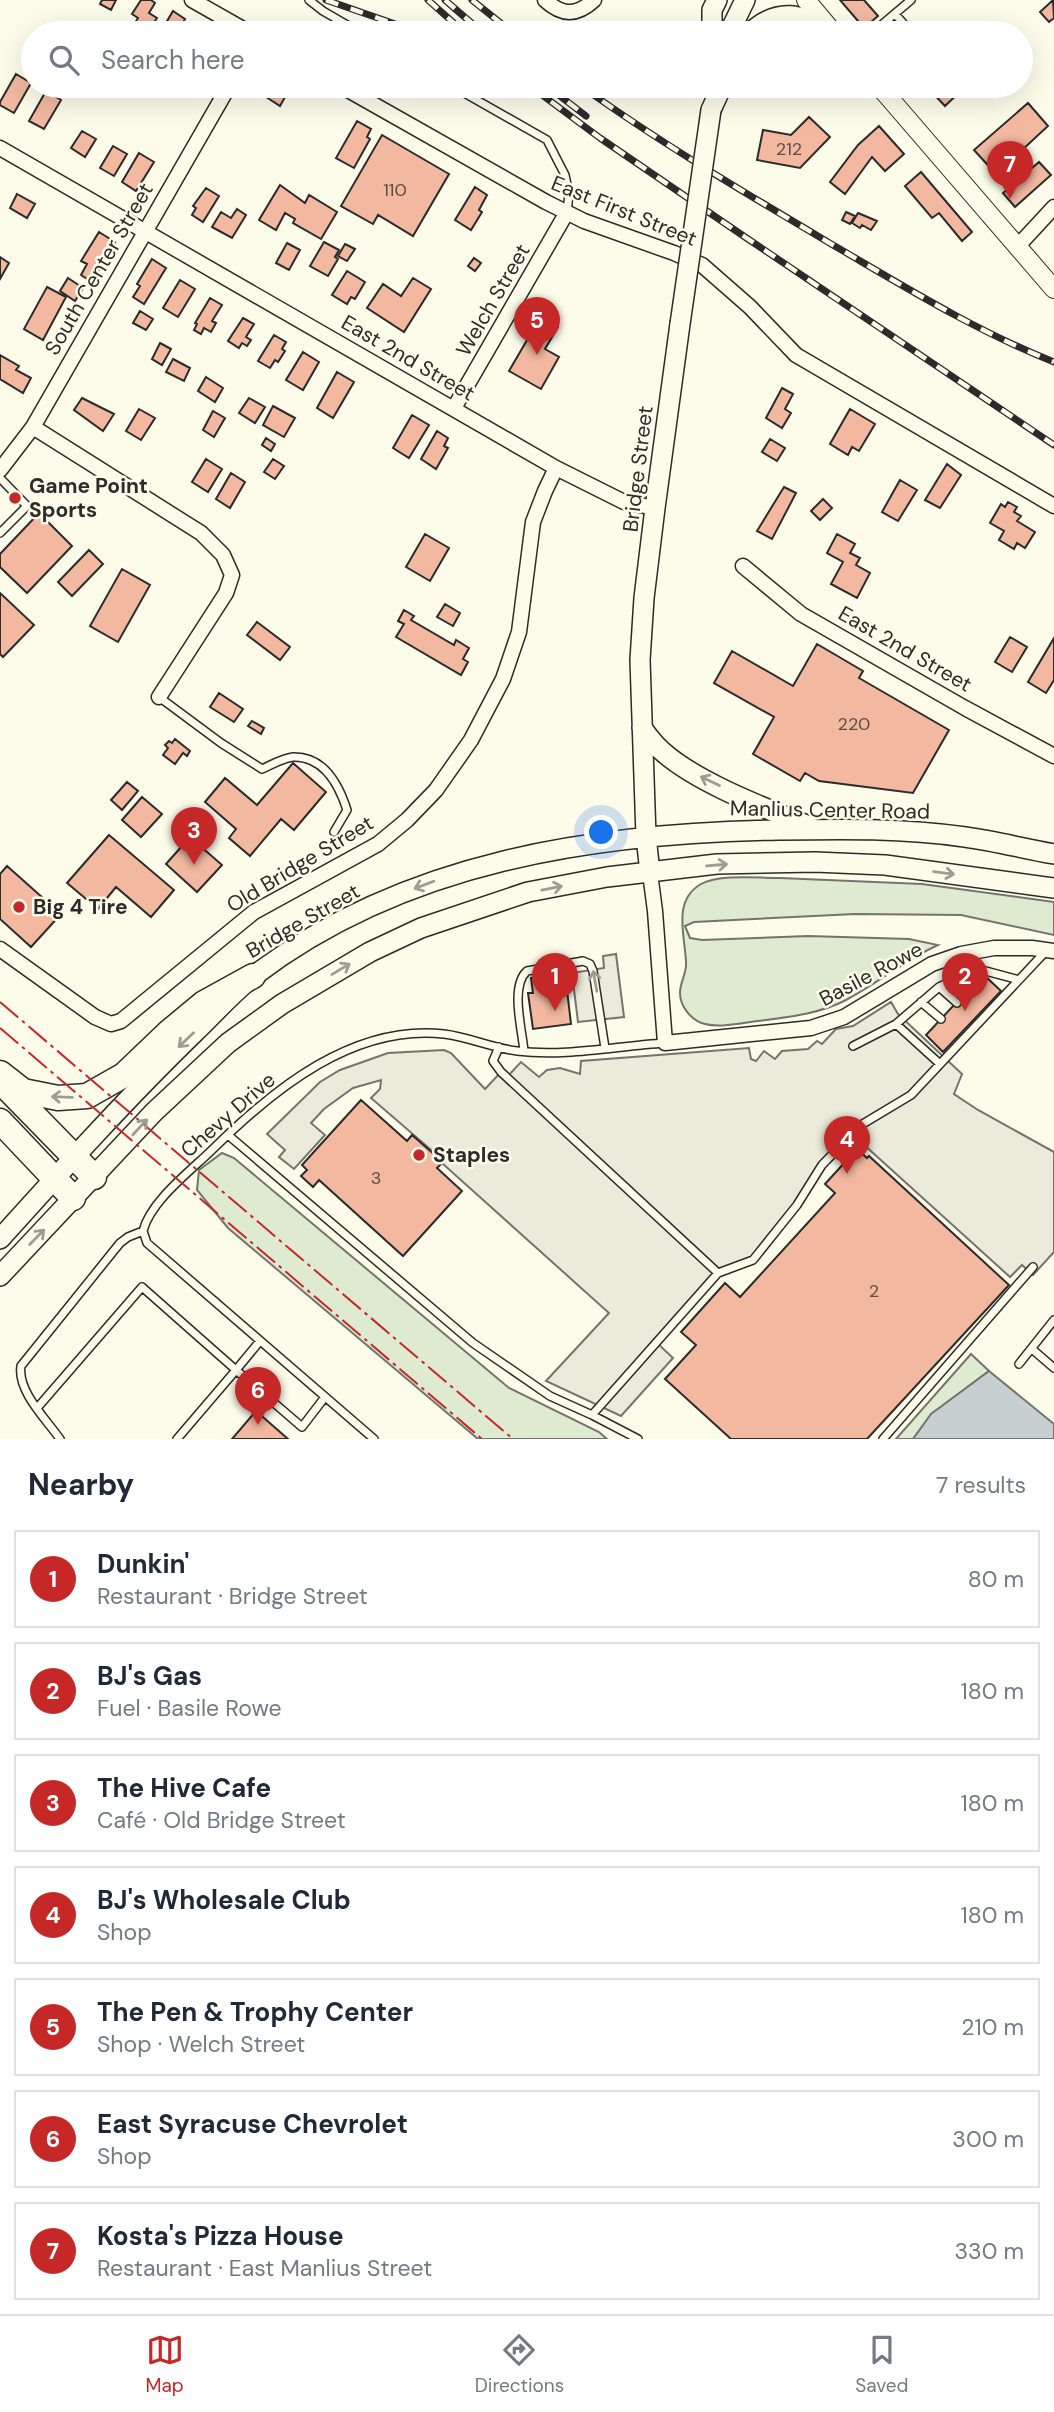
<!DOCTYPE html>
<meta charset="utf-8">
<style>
:root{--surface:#fff;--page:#f6f6f7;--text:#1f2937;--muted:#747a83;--line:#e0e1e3;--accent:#c62828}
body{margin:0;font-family:"DM Sans",sans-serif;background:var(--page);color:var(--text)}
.you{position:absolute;left:602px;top:833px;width:24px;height:24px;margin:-18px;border:5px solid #fff;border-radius:50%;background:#1a73e8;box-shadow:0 0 0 10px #1a73e833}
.badge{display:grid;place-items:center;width:46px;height:46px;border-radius:50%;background:var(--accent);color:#fff;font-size:23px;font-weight:700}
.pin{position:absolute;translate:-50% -58px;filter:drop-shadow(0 2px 4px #0008)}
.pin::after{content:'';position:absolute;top:37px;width:24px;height:21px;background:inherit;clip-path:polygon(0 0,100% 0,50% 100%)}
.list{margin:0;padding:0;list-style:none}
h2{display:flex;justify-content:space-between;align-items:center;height:91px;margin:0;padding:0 28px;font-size:30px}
h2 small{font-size:23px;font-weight:400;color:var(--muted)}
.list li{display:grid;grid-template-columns:46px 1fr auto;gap:21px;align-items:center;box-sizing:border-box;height:98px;margin:0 14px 14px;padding:0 14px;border:2px solid var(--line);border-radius:0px}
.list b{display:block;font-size:26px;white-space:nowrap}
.list p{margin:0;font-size:23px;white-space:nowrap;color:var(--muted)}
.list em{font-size:23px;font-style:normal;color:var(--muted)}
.icon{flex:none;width:38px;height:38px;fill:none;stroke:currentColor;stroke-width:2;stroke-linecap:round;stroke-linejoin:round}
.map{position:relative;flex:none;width:1054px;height:1439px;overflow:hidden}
.search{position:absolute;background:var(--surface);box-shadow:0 7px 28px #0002;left:21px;right:21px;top:21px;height:77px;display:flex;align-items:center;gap:18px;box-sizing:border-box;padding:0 24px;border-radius:38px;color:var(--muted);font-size:26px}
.sheet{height:875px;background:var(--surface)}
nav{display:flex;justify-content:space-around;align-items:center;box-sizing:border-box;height:98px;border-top:2px solid var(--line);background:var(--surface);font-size:19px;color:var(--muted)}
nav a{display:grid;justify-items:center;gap:4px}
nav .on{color:var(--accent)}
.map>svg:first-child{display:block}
</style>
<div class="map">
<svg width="1054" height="1439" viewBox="0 0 1054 1439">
<rect width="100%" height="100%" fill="#fdfbea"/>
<!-- green -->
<path fill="#deebd1" stroke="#74746e" stroke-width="2" d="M780 878 922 884 1054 902V935L961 915 855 914 694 922 685 926 690 938 702 940 808 936 909 939 938 945C905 960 878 983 846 1000 819 1014 788 1017 758 1021 742 1023 721 1028 705 1024 692 1021 680 1007 680 993 680 982 687 973 686 962 685 935 672 901 701 884 719 874 759 878 780 878Z
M222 1153 234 1158 509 1388 599 1432 607 1439H478L228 1228 197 1190 199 1170Z
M971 1354 989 1371 932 1414 913 1439H896Z"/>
<!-- parking -->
<path fill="#eceadb" stroke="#74746e" stroke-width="2" d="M616 954 624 1017 578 1022 572 973 604 968 603 956Z
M891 1002 898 1014 962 1074 954 1094 978 1110 1054 1152V1252L1033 1275 1022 1265 1010 1277 852 1134 822 1165 753 1260 718 1273 657 1343 673 1358 621 1416 546 1381 609 1313 443 1164 444 1161 371 1098 380 1089 381 1080 353 1088 324 1109 311 1123 325 1135 294 1169 279 1157 285 1150 267 1134 320 1082 340 1070 388 1053 444 1050 451 1053 485 1089 501 1072 507 1077 521 1062 539 1077 547 1070 560 1068 580 1074 581 1061 749 1048 751 1059 756 1061 764 1051 775 1059 782 1051 808 1049 817 1041 822 1044 836 1029 853 1026Z"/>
<!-- water -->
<path fill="#c7d0d0" stroke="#74746e" stroke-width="2" d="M989 1371 1054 1424V1439H913L931 1414Z"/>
<!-- building -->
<path fill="#f2b8a0" stroke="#2b2b2b" stroke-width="2" d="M102 0H116L111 10 100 4Z
M141 0H151L155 3 149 13 157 18 147 33 133 26 138 18 132 14Z
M840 0H864L878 16 864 28Z
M1053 0 1054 18 1049 22 1040 12Z
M173 11 185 19 177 33H160Z
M16 74 31 83 14 113 0 105V102Z
M264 86H286L290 88 280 106 260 93Z
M929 86H962L964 88 945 106 927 87Z
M46 91 61 100 44 129 29 121Z
M1028 103 1048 126 996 174 974 150Z
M809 117 830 137 800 168 757 160 763 130 791 135Z
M357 121 371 129 367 137 370 139 354 168 336 158Z
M879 126 904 154 885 171 872 157 845 194 830 182 858 145Z
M82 131 96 139 85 157 71 148Z
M382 135 449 174 413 236 378 215 373 224 341 206Z
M113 146 127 154 114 176 100 168Z
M139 153 154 162 136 191 122 182Z
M1039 162 1051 175 1015 207 1003 193Z
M921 172 972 232 962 241 939 213 932 218 905 186Z
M280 185 305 203 309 195 337 212 321 239 293 223 295 219 285 213 276 230 259 220Z
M475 187 487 195 479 210 482 212 471 230 455 220Z
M206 188 219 196 203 222 192 215 196 208 193 206Z
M17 194 35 204 27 218 10 208Z
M237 209 246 215 232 238 212 227 221 212 231 218Z
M846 212 855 216 850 224 842 220Z
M858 213 877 221 871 230 862 225 860 228 852 223Z
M99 232 115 242 92 282 81 275 87 264 81 261Z
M324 242 339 250 335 257 338 259 328 276 310 266Z
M287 243 300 250 289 270 276 263Z
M345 244 355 249 347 261 338 256Z
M0 257 9 263 0 279Z
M474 258 481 263 475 271 468 266Z
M152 259 166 268 144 304 133 297 140 286 137 284Z
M347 271 365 282 355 299 351 297 347 304 332 295Z
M68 278 83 288 75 301 60 291Z
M413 278 431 289 404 332 367 308 383 284 401 296Z
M180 280 195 289 178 317 163 308Z
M47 287 66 297 43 340 24 329Z
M210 298 222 305 212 321 216 323 211 332 204 328 201 334 194 330 197 324 195 323Z
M140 311 153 319 146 330 133 323Z
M541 316 558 327 545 349 559 357 541 389 509 371Z
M243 318 254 324 246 337 251 340 247 346 242 343 239 348 228 341Z
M274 335 286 342 282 349 285 351 278 362 275 360 270 368 258 361Z
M160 343 171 349 162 365 152 359Z
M303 352 319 362 303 390 286 380Z
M0 355 19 366 16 370 31 378 23 393 0 379Z
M173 359 190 368 184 381 166 372Z
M337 372 354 382 333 418 317 408Z
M206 377 223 388 215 402 198 391Z
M782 388 793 394 785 409 791 413 782 428 766 418Z
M82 398 114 414 103 431 74 410Z
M249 398 265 407 255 423 239 413Z
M273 406 295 418 284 437 263 425Z
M139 409 155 418 141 440 126 431Z
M850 409 875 424 859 451 852 447 848 455 830 444Z
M213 411 225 418 214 437 203 430Z
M412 415 429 425 409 458 393 448Z
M437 431 448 438 444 446 448 448 436 469 421 459Z
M266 438 275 444 271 451 262 445Z
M770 439 785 448 777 461 762 452Z
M206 459 222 469 208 492 192 482Z
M273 459 284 466 275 479 264 472Z
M947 464 961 475 940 508 925 500Z
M231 473 245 482 230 508 216 499Z
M900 480 917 490 898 521 882 512Z
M784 487 796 493 772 539 757 531Z
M823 499 832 508 820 520 811 511Z
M1008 502 1017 507 1014 512 1021 516 1017 521 1035 532 1025 548 1017 543 1014 549 999 540 1004 531 990 523 1001 504 1005 507Z
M39 513 72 546 27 593 0 567V554Z
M425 534 449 548 430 581 406 567Z
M837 534 855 544 850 553 860 558 856 565 870 573 857 598 831 584 843 562 827 553Z
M89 550 103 564 72 596 58 582Z
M122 569 150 585 118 642 90 626Z
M0 593 34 625 3 657 0 654Z
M445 604 460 613 453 626 437 617Z
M404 610 414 616 411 620 454 645 456 640 469 648 463 659 468 662 461 675 396 637 404 624 398 621Z
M257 622 290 647 280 660 247 635Z
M1010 637 1027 647 1012 672 995 662Z
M1054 638V680L1046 693 1028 682Z
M817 644 863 671 859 678 949 730 913 793 819 781 805 773 800 781 753 754 774 717 714 683 732 651 793 686Z
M219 693 243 709 234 722 210 707Z
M252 721 264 728 261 734 248 726Z
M175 739 190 751 187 756 183 753 175 764 163 755 168 748 165 745 169 741 172 743Z
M293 763 326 792 294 830 281 819 250 856 229 838 236 829 205 802 225 778 257 805Z
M127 782 138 791 122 810 111 800Z
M142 797 162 814 141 837 122 820Z
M109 835 174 890 151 917 116 887 98 909 67 883Z
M190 837 222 865 197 892 166 864Z
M7 866 61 914 31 947 0 919V874Z
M569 971 571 989 567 990 571 1024 533 1029 528 993H533L531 978 540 977 539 974Z
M983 974 1001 991 943 1052 926 1035Z
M361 1100 407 1141 412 1135 443 1162 437 1168 462 1191 403 1256 319 1180 313 1187 301 1176 307 1170 302 1165Z
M857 1149 867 1158 869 1156 1009 1285 867 1439H731L665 1379 696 1345 681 1332 725 1283 740 1297 835 1193 825 1184Z
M256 1411 288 1439H232Z"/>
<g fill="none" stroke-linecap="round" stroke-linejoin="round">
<!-- service casing -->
<g stroke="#2b2b2b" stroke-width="10">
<path id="service" d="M309 0 323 11 361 33
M895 14 912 33
M872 33 911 0
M452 86 547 140 565 175 569 194 567 212
M889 97 902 86
M0 478 27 506 0 533
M159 697 221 743 262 769C271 765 283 758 293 757 324 756 339 785 347 810L334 832
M960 977 971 988
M939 987 957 1003
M921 1002 941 1019
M896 1024 940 1064
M853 1046 896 1024 939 987 960 977 982 970 1019 980
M499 1047 493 1061 501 1072 718 1273
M524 1051C522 1029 510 986 527 971L583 961 590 964 593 971 605 1048
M228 1135 473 1343 550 1396 592 1415 718 1273 753 1260 797 1205 822 1165 861 1125 911 1095 1047 950
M260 1341 236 1370 302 1427 325 1397
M1032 1349 1054 1368
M1019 1364 1054 1320
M38 1407 142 1287 236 1370 177 1439
M592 1415 638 1439
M60 1439C46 1419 17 1391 21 1366L120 1243 128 1237 143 1231
M374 1439 147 1243 143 1231C151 1200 192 1170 215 1147 275 1088 354 1024 444 1034 469 1037 492 1048 517 1051 565 1057 616 1046 665 1043
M883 1439 1033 1267"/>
</g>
<!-- minor casing -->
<g stroke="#2b2b2b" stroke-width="17">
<path id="minor" d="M192 0 250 33
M545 0C562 16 577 16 594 0
M341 86 546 202 584 221 674 253 702 265 750 307 796 355 1054 506
M0 148 556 468 624 502 655 508
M1017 247 1054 207
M454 408 567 212
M33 427 201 533 223 555 232 575 226 593 159 697
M0 470 33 427 229 86
M743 566 801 614 965 708 1054 756
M650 873 655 911 665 1043 811 1028 844 1017 932 964 961 954 994 948H1032L1054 951
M0 949 95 1017 111 1024 121 1021 254 912 378 844 407 820 436 790 471 740 503 679 519 632 533 522 545 491 556 468"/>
</g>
<!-- tertiary casing -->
<g stroke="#2b2b2b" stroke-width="20">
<path id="tertiary" d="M806 0 832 31
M879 86 1054 289"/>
</g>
<!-- secondary casing -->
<g stroke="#2b2b2b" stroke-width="22">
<path id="secondary" d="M712 33V10L717 0
M729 33 745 0
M750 33C779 6 802 14 832 33
M711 110 722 86
M642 728C648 736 655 746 663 752 698 783 765 808 809 826
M650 873 646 836 640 660 644 598 655 508 680 324
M0 1239C63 1169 126 1099 194 1033 214 1014 233 992 255 975 405 861 595 833 779 830 842 829 903 828 965 837 995 841 1025 849 1054 854
M0 1276 154 1112 228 1043 282 1004 370 952 421 928 528 892 607 877 717 864 815 862 885 865 1054 888"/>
</g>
<!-- motorway casing -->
<g stroke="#2b2b2b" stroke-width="27">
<path id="motorway" d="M0 1073 23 1091 58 1098 87 1096 124 1075 169 1032 204 1003 253 976
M6 1087 94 1177
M0 1121 73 1198"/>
</g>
<!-- service -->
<use href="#service" stroke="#fdfbea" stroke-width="7"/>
<!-- minor -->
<use href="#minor" stroke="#fdfbea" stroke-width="14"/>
<!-- tertiary -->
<use href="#tertiary" stroke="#fdfbea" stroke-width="18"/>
<!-- secondary -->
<use href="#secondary" stroke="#fdfbea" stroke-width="19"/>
<!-- motorway -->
<use href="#motorway" stroke="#fdfbea" stroke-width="24"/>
<!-- rail casing -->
<g stroke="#2b2b2b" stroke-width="7">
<path id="rail" d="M326 0 421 33
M428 0 465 33
M445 0 483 33
M472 0 513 33
M530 86 600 138 745 237 1054 445
M547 86 586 116
M581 86C662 144 747 194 833 245 905 287 976 331 1054 362"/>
</g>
<!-- rail -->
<use href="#rail" stroke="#fdfbea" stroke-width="4.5" stroke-dasharray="13" stroke-linecap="butt"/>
<!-- secondary-bridge casing -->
<g stroke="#2b2b2b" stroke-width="22" stroke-linecap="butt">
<path id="secondary-bridge" d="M680 324 711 110"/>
</g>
<!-- secondary-bridge -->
<use href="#secondary-bridge" stroke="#fdfbea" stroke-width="19"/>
<!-- power -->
<path stroke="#c62828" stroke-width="2" stroke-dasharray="24 5 3.5 5" stroke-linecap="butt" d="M0 1002 513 1439
M0 1028 482 1439"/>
</g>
<!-- one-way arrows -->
<defs><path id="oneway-shaft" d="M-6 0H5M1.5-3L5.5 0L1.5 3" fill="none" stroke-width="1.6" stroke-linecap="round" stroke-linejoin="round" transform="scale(1.75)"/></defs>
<g stroke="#9e9d94">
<use href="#oneway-shaft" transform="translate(710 781) rotate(-154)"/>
<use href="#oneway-shaft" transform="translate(717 865) rotate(-5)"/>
<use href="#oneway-shaft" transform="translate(944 873) rotate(8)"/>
<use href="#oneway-shaft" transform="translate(424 885) rotate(159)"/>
<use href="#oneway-shaft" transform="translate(552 888) rotate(-11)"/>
<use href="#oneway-shaft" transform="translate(341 969) rotate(-31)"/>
<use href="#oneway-shaft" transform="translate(595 981) rotate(-100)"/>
<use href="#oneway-shaft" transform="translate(186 1040) rotate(136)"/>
<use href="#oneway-shaft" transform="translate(62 1097) rotate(-178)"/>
<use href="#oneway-shaft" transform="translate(140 1127) rotate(-47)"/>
<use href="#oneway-shaft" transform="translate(37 1237) rotate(-46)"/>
</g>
<!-- markers -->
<g fill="#c62828" stroke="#fdfbea" stroke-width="2.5">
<circle cx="15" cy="498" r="7"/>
<circle cx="19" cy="907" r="7"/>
<circle cx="419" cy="1155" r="7"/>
</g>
<g text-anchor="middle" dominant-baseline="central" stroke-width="5" stroke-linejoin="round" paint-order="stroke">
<!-- number labels -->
<g font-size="18" fill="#5d4e48">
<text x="789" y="149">212</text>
<text x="395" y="190">110</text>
<text x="854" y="724">220</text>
<text x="376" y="1178">3</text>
<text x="874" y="1291">2</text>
</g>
<!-- street labels -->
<g font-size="21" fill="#2b2b2b" stroke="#fdfbea">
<text transform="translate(624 211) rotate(22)">East First Street</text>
<text transform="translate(99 269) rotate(-60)">South Center Street</text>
<text transform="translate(493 300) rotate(-60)">Welch Street</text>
<text transform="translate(408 358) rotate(30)">East 2nd Street</text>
<text transform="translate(638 469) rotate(-83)">Bridge Street</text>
<text transform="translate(905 649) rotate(30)">East 2nd Street</text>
<text transform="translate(830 810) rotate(1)">Manlius Center Road</text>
<text transform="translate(300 864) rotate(-31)">Old Bridge Street</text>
<text transform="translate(303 921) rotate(-30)">Bridge Street</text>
<text transform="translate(871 974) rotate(-28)">Basile Rowe</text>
<text transform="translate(228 1115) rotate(-41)">Chevy Drive</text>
</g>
<!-- poi labels -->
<g font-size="21" font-weight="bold" fill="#2b2b2b" stroke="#fdfbea" text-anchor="start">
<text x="29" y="486">Game Point<tspan x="29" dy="24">Sports</tspan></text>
<text x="33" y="907">Big 4 Tire</text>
<text x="433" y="1155">Staples</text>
</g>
</g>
</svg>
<div class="you"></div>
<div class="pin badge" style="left:555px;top:1011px">1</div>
<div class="pin badge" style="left:965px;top:1011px">2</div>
<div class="pin badge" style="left:194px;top:865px">3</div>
<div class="pin badge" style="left:847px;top:1174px">4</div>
<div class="pin badge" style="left:537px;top:355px">5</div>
<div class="pin badge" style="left:258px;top:1425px">6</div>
<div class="pin badge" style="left:1010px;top:199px">7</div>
<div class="search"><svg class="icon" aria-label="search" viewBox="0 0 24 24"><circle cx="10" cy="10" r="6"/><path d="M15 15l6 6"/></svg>Search here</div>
</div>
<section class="sheet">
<h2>Nearby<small>7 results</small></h2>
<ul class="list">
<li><span class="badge">1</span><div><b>Dunkin'</b><p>Restaurant · Bridge Street</p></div><em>80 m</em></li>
<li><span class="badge">2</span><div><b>BJ's Gas</b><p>Fuel · Basile Rowe</p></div><em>180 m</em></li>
<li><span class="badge">3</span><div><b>The Hive Cafe</b><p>Café · Old Bridge Street</p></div><em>180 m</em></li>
<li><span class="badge">4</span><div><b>BJ's Wholesale Club</b><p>Shop</p></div><em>180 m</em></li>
<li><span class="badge">5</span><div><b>The Pen &amp; Trophy Center</b><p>Shop · Welch Street</p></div><em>210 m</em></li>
<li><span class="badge">6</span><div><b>East Syracuse Chevrolet</b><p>Shop</p></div><em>300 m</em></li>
<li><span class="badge">7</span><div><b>Kosta's Pizza House</b><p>Restaurant · East Manlius Street</p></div><em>330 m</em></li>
</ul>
</section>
<nav>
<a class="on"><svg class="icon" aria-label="map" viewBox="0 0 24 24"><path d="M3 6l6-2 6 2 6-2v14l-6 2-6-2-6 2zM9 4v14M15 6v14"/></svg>Map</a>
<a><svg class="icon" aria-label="directions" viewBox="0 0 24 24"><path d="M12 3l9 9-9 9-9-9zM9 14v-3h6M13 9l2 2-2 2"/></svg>Directions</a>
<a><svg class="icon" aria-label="saved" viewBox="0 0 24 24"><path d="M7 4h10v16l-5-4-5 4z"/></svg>Saved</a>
</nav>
